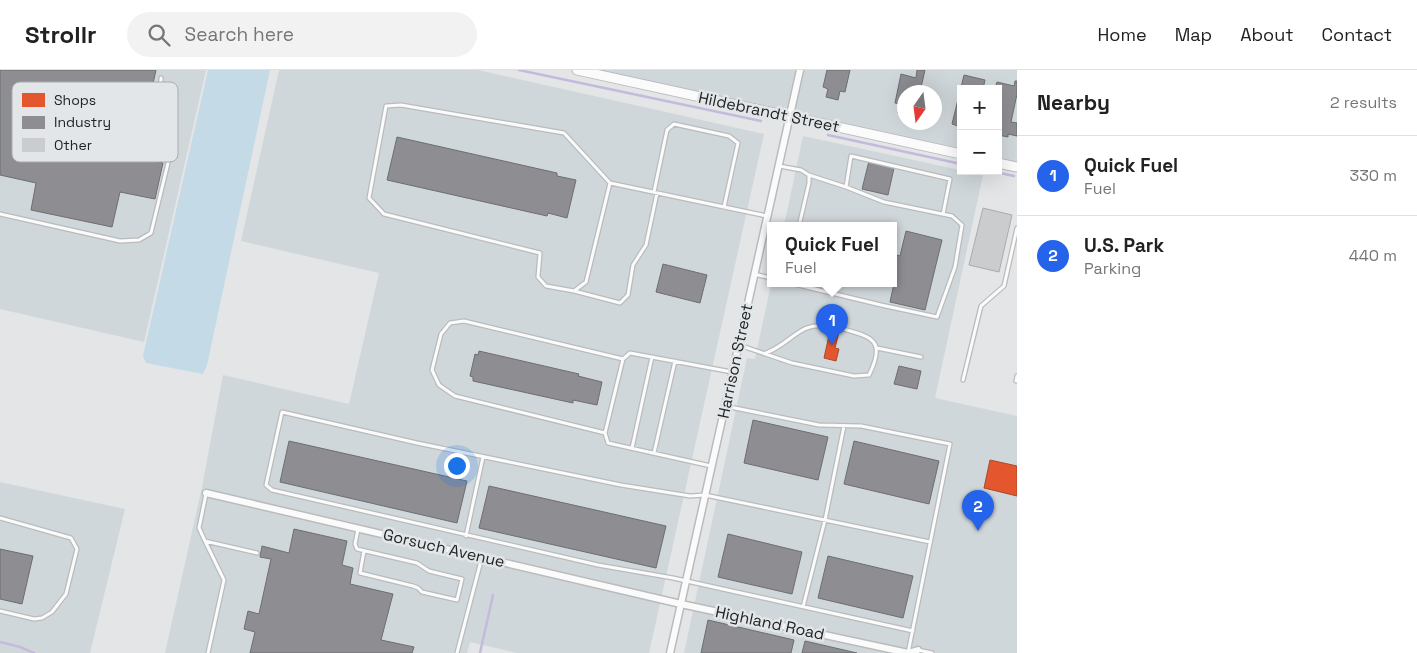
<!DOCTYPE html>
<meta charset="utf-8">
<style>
:root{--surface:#fff;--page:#f2f2f2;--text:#222;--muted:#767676;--line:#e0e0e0;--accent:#2563eb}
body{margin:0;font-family:"Space Grotesk",sans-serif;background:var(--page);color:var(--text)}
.controls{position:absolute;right:15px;top:15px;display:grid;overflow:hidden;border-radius:0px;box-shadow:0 5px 20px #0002}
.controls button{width:45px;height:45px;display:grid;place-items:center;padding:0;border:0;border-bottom:1px solid var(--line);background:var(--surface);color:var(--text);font:25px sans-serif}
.compass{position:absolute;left:897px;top:15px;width:45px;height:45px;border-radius:50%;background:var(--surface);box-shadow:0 5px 20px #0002;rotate:194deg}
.you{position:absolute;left:456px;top:395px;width:18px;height:18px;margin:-12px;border:4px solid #fff;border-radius:50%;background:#1a73e8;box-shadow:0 0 0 8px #1a73e833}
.badge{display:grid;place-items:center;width:32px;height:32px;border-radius:50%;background:var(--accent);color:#fff;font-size:16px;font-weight:700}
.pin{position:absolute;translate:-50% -41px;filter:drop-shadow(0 1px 2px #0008)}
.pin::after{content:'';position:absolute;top:26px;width:18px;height:15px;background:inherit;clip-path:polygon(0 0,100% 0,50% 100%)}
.popup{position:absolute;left:767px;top:152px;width:130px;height:65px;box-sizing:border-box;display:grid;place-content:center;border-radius:0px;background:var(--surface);filter:drop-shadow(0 1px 4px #0005);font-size:16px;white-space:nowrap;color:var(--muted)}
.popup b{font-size:19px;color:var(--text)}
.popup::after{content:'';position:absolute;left:50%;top:100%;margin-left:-10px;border:10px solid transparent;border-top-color:var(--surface)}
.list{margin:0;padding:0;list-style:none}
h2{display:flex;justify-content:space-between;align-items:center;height:65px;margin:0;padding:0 20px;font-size:21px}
h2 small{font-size:16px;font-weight:400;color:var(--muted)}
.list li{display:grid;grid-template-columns:32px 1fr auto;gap:15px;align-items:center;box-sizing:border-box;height:80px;padding:0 20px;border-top:1px solid var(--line)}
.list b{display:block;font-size:19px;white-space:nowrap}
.list p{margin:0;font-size:16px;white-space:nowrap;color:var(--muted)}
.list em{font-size:16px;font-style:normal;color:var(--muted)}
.icon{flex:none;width:28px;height:28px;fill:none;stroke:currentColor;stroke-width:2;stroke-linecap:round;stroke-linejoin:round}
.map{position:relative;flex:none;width:1017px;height:583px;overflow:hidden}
header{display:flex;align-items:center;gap:30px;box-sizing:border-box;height:70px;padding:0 25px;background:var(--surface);border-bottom:1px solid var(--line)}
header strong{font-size:24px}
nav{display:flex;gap:28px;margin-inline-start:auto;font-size:18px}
.search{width:350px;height:45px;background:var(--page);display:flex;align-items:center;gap:12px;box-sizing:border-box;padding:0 18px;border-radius:28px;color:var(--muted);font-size:19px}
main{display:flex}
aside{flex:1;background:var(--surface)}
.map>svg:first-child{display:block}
</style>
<header>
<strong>Strollr</strong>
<div class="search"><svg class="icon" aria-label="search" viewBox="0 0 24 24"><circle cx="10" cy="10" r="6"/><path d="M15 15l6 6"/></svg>Search here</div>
<nav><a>Home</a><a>Map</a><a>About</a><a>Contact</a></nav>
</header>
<main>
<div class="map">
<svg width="1017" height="583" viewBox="0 0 1017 583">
<rect width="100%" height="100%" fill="#e3e5e7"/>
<!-- built -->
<path fill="#d0d7da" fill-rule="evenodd" d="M0 0H206L144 272 0 239Z
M279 0H478L764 64 649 583H517L470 572 467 583H165L202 417 223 305 349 334 379 203 241 171Z
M596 0H1017V92L998 88V19H961V80ZM904 22H934V52H904Z
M803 66 983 105 935 328 1017 346V583H684L747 288 755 289 771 214H893V156H784Z
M0 412 125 439 90 583H0Z"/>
<!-- green -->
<path fill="#c4dae6" d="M208 0H270L207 295 203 304 146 293 143 286Z"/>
<!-- shops -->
<path fill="#e4572e" stroke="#aa482b" d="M832 252 841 254 835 278 839 279 836 291 824 288Z
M990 390 1017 396V426L984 418Z"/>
<!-- industry -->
<path fill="#8d8d92" stroke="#6d6e71" d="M0 0H156L137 87 163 93 155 129 120 122 112 157 31 140 36 113 0 105Z
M827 0H850L845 22 840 21 838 30 826 27 828 19 823 17Z
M917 0H925L920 22H904V44L898 43 900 34 895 33 901 4 916 8Z
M964 5 985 10 983 19H961V57L952 54Z
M1015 11H1017V24L1011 52 1017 53V66L1008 64V67L998 65V19H995L997 12 1014 16Z
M397 67 557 103V106L576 110 567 148 548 143 547 146 387 110Z
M869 91 894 98 888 125 862 119Z
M906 161 942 170 925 240 890 232 895 209 893 208V184L900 186Z
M663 194 707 205 700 233 656 222Z
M479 281 579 304 578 306 602 312 597 335 573 330V333L473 311V307L470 306 475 284 478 285Z
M899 296 921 301 917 319 894 314Z
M753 350 828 367 818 410 744 393Z
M289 371 467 411 457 453 280 412Z
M854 371 939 391 929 434 844 414Z
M489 416 666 456 656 498 479 458Z
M294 459 347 471 342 495 353 498 350 514 393 524 381 570 414 577 412 583H250L255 562 244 559 248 541 259 544 271 489 260 487 262 476 289 483Z
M728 464 802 482 792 524 718 507Z
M0 479 33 486 22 534 0 529Z
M828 486 913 506 903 548 818 528Z
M708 550 794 570 791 583H701Z
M805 571 857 583H802Z"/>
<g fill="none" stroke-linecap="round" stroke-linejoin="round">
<!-- stream -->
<path stroke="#c4badc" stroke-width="2.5" d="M519 0 761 51
M828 65 961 94
M991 101 1014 106
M0 572 20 577 34 583
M480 583 493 525"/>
</g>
<!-- building -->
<path fill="#cbccce" stroke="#aaabad" d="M983 138 1012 145 999 202 969 195Z"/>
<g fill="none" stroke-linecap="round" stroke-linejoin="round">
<!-- service casing -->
<g stroke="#b9bbbc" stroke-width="5.5">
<path id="service" d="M779 96 801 100 809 105V113L799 156
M809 105 846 117 851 86 950 109 943 144
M610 113 586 212 574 221 546 216 538 207 540 183 384 144 369 128 386 36 401 35 564 63 610 113 767 146
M654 122 667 60 674 54 729 66 738 73 724 137
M0 144 120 171 139 170 151 163 169 89 160 29 161 8
M754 204 771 208
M794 214 881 235 937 247 955 197 962 155 952 146 884 132 846 117
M574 221 620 233 628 225 633 195 646 175 657 123
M739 275 792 293 854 306 869 305C887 269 871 267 840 258
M877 278 921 287
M766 283C794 272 799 250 831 257
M963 310 981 236 1004 216 1017 158
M1016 311 1017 306
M725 336 819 355 861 356 950 374 908 583
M605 363 455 326 439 315 432 300 441 264 450 253 464 251 623 289
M632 378 652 287
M654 383 675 291
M711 396 608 373 605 363 623 289 630 283 732 302
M206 424 199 458 205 471 257 483
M0 448 71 468 77 479 66 524 52 542 42 548 34 549 0 541
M358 459 355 474 357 479 417 493 429 501 462 509 457 530 422 522 418 518 413 516 360 503 364 481
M466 466 483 387
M205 471 224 510 208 583
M803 537 825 450 844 356
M913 561 673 508 598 495 272 420 266 415 282 342 417 373 621 415 690 426 705 425 930 472
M918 580 932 583
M457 583 482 487"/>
</g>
<!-- minor casing -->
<g stroke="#b9bbbc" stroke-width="9">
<path id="minor" d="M206 423 681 534 908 583 918 580
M670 583 800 0"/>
</g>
<!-- tertiary casing -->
<g stroke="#b9bbbc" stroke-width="11">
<path id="tertiary" d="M577 0 961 84
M998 93 1017 97"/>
</g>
<!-- service -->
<use href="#service" stroke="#fbfbfb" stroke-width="3"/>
<!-- minor -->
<use href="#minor" stroke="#fbfbfb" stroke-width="6"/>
<!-- tertiary -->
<use href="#tertiary" stroke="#fbfbfb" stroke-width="9"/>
</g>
<g text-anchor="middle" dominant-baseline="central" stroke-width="5" stroke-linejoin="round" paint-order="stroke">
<!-- street labels -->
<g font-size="16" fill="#222425" stroke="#e2e6e8">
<text transform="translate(769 42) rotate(12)">Hildebrandt Street</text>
<text transform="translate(735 291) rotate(-78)">Harrison Street</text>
<text transform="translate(444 478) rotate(13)">Gorsuch Avenue</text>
<text transform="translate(770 553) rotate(12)">Highland Road</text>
</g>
</g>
<!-- legend -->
<rect x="12" y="12" width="166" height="80" rx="8" fill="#e2e6e8" stroke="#a8acae" stroke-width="1"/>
<rect x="22" y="23" width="23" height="14" fill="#e4572e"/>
<rect x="22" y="46" width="23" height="13" fill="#8d8d92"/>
<rect x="22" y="68" width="23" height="14" fill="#cbccce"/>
<g font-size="14" fill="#222425">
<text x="54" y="35">Shops</text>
<text x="54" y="57">Industry</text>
<text x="54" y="80">Other</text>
</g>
</svg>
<div class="controls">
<button>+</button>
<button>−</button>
</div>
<svg class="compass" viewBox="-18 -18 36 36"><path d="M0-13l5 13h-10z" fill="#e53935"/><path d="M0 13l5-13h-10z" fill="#767676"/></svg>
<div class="you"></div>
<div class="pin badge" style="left:832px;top:275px">1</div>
<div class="popup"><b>Quick Fuel</b>Fuel</div>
<div class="pin badge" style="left:978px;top:461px">2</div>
</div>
<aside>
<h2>Nearby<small>2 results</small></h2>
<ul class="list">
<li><span class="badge">1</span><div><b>Quick Fuel</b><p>Fuel</p></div><em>330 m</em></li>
<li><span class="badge">2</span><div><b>U.S. Park</b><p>Parking</p></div><em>440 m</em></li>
</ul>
</aside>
</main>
